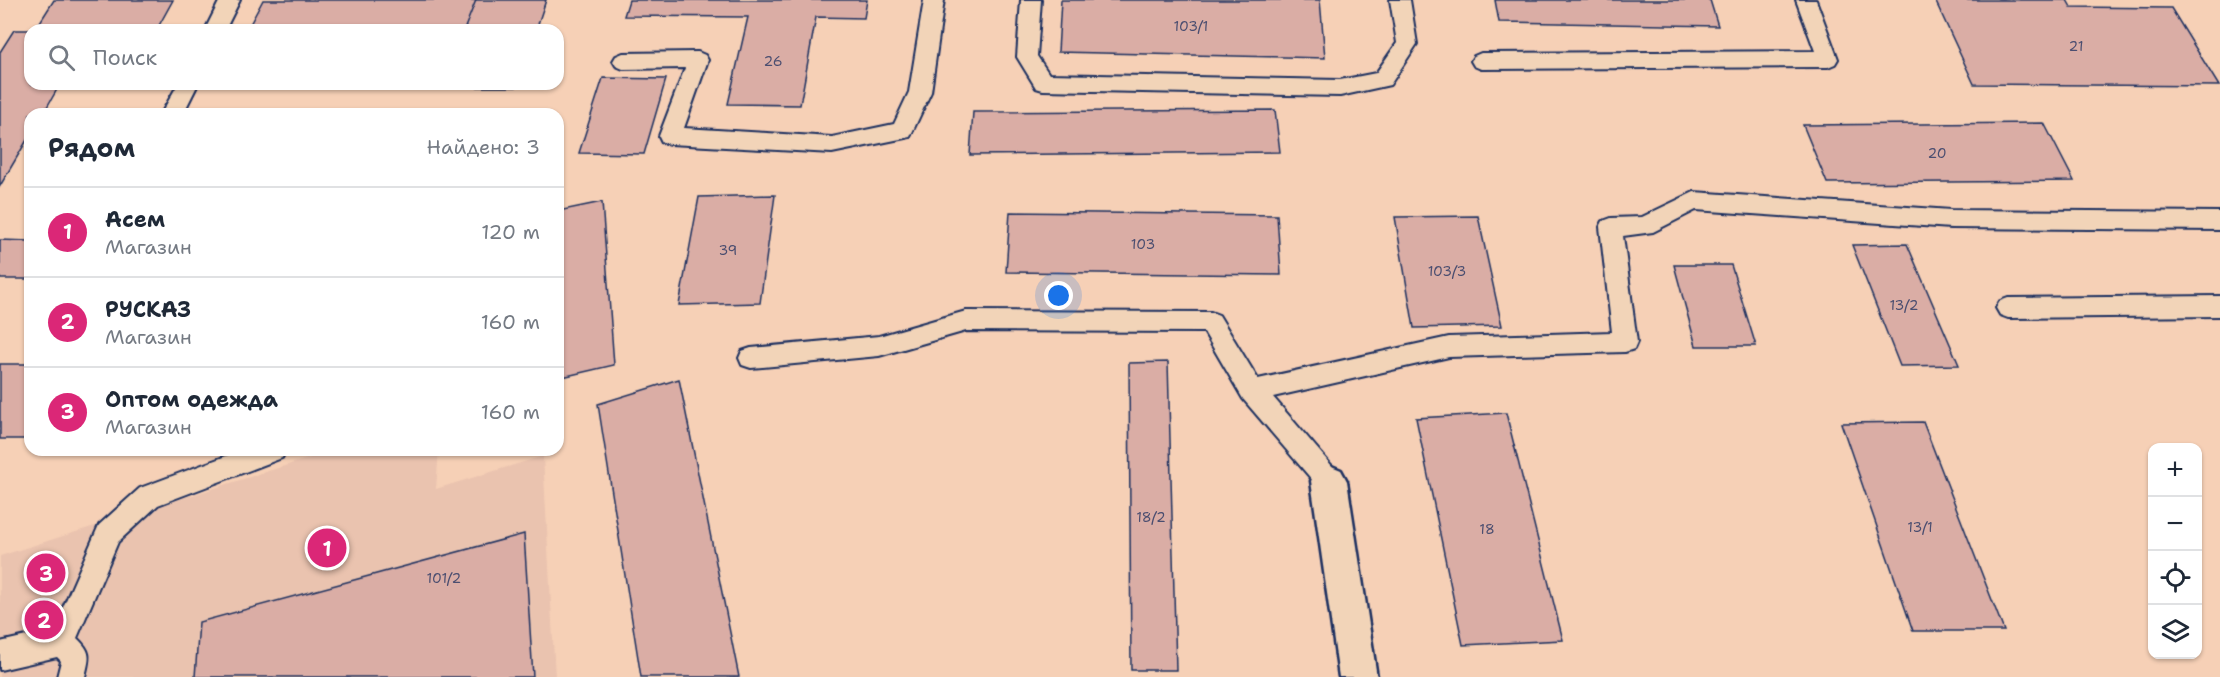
<!DOCTYPE html>
<html lang="ru">
<meta charset="utf-8">
<style>
:root{--surface:#fff;--page:#f6f6f7;--text:#1f2937;--muted:#747a83;--line:#e0e1e3;--accent:#db2777}
body{margin:0;font-family:"Shantell Sans",sans-serif;background:var(--page);color:var(--text)}
.controls{position:absolute;right:18px;bottom:18px;display:grid;overflow:hidden;border-radius:12px;box-shadow:0 2px 4px #0004}
.controls button{width:54px;height:54px;display:grid;place-items:center;padding:0;border:0;border-bottom:2px solid var(--line);background:var(--surface);color:var(--text);font:30px sans-serif}
.you{position:absolute;left:1059px;top:296px;width:21px;height:21px;margin:-15px;border:4px solid #fff;border-radius:50%;background:#1a73e8;box-shadow:0 0 0 9px #1a73e833}
.badge{display:grid;place-items:center;width:39px;height:39px;border-radius:50%;background:var(--accent);color:#fff;font-size:20px;font-weight:700}
.pin{position:absolute;translate:-50% -50%;border:3px solid #fff;box-shadow:0 2px 6px #0006}
.list{margin:0;padding:0;list-style:none}
h2{display:flex;justify-content:space-between;align-items:center;height:78px;margin:0;padding:0 24px;font-size:26px}
h2 small{font-size:20px;font-weight:400;color:var(--muted)}
.list li{display:grid;grid-template-columns:39px 1fr auto;gap:18px;align-items:center;box-sizing:border-box;height:90px;padding:0 24px;border-top:2px solid var(--line)}
.list b{display:block;font-size:22px;white-space:nowrap}
.list p{margin:0;font-size:20px;white-space:nowrap;color:var(--muted)}
.list em{font-size:20px;font-style:normal;color:var(--muted)}
.icon{flex:none;width:33px;height:33px;fill:none;stroke:currentColor;stroke-width:2;stroke-linecap:round;stroke-linejoin:round}
.map{position:relative;flex:none;width:2220px;height:677px;overflow:hidden}
.search{position:absolute;background:var(--surface);box-shadow:0 2px 4px #0004;left:24px;top:24px;width:540px;height:66px;display:flex;align-items:center;gap:15px;box-sizing:border-box;padding:0 21px;border-radius:18px;color:var(--muted);font-size:22px}
.panel{position:absolute;background:var(--surface);box-shadow:0 2px 4px #0004;left:24px;top:108px;width:540px;height:348px;border-radius:18px}
.map>svg:first-child{display:block}
</style>
<div class="map">
<svg width="2220" height="677" viewBox="0 0 2220 677">
<rect width="100%" height="100%" fill="#f6d0b6"/>
<filter id="ink" filterUnits="userSpaceOnUse"><feTurbulence type="fractalNoise" baseFrequency=".0167" numOctaves="2"/><feDisplacementMap in="SourceGraphic" scale="12" xChannelSelector="R" yChannelSelector="G"/><feConvolveMatrix kernelMatrix="1 2 1 2 8 2 1 2 1" color-interpolation-filters="sRGB"/></filter>
<g filter="url(#ink)">
<!-- built -->
<path fill="#eac3af" d="M335 450H439L436 489 543 456 555 677H0V556Z"/>
<!-- building -->
<path fill="#daada5" stroke="#1b2f5e" stroke-width="1.5" d="M54 0H173L157 29 35 30Z
M263 0H476L464 30H247Z
M476 0H546L536 30H464Z
M629 0H867L864 18 816 17 800 105 728 104 748 17 624 16Z
M1061 0H1320L1325 58 1058 52Z
M1495 0H1710L1718 26 1499 22Z
M1935 0H2067L2071 7 2171 8 2219 86 1974 84Z
M14 30H30V84H60L43 114H30V135L0 186V52Z
M603 78 666 79 644 154 579 153Z
M443 84H517L516 87H442Z
M1275 110 1280 152 970 155 973 112Z
M2044 123 2074 181 1827 183 1803 125Z
M775 195 760 303 679 305 699 197Z
M602 202 614 365 558 378V211Z
M1010 212 1277 215 1281 275 1006 272Z
M1478 216 1502 326 1414 328 1395 217Z
M0 240 30 241V279H0Z
M1907 244 1959 365 1900 366 1852 245Z
M1674 265H1731L1756 346H1696Z
M1168 362 1176 670H1131L1129 363Z
M0 364H30V439H0Z
M679 379 739 677H641L598 404Z
M1506 413 1563 640 1463 645 1416 418Z
M1923 422 2004 631H1913L1841 423Z
M524 534 533 677H195L199 622Z"/>
<g fill="none" stroke-linecap="round" stroke-linejoin="round">
<!-- lane casing -->
<g stroke="#1b2f5e" stroke-width="4">
<path id="lane" d="M220 0H240L225 30H205Z
M924 0H944L931 92 910 137 832 153 670 144 662 142 659 136 685 68 623 69 616 66 613 61 616 56 623 53 698 52 705 55 708 60 684 128 832 137 894 124 909 92Z
M1021 0H1041L1037 56 1049 74 1340 80 1376 73 1397 43 1390 0H1410L1417 44 1390 85 1340 96 1043 90 1036 88 1017 57Z
M1796 0H1816L1838 59 1835 64 1828 67 1481 69 1474 66 1471 61 1474 56 1481 53 1815 51Z
M178 84H198L183 114H161Z
M1694 192 1951 210 2220 212V230L1951 228 1696 210 1653 232 1623 236 1637 342 1634 349 1625 352 1449 357 1273 397 1338 473 1342 481 1338 489 1329 493 1320 489 1243 399 1204 332 966 331 879 356 751 368 742 365 739 358 742 351 751 348 879 336 966 311 1211 312 1219 315 1258 379 1449 337 1612 332 1600 227 1603 221 1611 218 1642 217Z
M2220 296V316L2008 318 2000 315 1996 308 2000 301 2008 298Z
M242 450H286L282 458 158 505 118 542 77 638C93 653 89 658 85 677H57L61 661 57 657 0 670V642L53 630 99 525 140 488Z"/>
</g>
<!-- street casing -->
<g stroke="#1b2f5e" stroke-width="5">
<path id="street" d="M1329 465 1341 470 1347 481 1377 677H1339L1311 481 1317 470Z"/>
</g>
<!-- lane -->
<use href="#lane" fill="#f2d4b8" fill-rule="evenodd"/>
<!-- street -->
<use href="#street" fill="#f2d4b8" fill-rule="evenodd"/>
</g>
</g>
<g text-anchor="middle" dominant-baseline="central" stroke-width="4.5" stroke-linejoin="round" paint-order="stroke">
<!-- number labels -->
<g font-size="14" fill="#4b4e70">
<text x="1191" y="26">103/1</text>
<text x="2076" y="46">21</text>
<text x="773" y="61">26</text>
<text x="1937" y="153">20</text>
<text x="1143" y="244">103</text>
<text x="728" y="250">39</text>
<text x="1447" y="271">103/3</text>
<text x="1904" y="305">13/2</text>
<text x="1151" y="517">18/2</text>
<text x="1920" y="527">13/1</text>
<text x="1487" y="529">18</text>
<text x="444" y="578">101/2</text>
</g>
</g>
</svg>
<div class="controls">
<button>+</button>
<button>−</button>
<button><svg class="icon" aria-label="locate" viewBox="0 0 24 24"><circle cx="12" cy="12" r="6"/><path d="M12 2v4M12 18v4M2 12h4M18 12h4"/></svg></button>
<button><svg class="icon" aria-label="layers" viewBox="0 0 24 24"><path d="M12 4l9 5-9 5-9-5zM3 14l9 5 9-5"/></svg></button>
</div>
<div class="you"></div>
<div class="pin badge" style="left:327px;top:548px">1</div>
<div class="pin badge" style="left:44px;top:620px">2</div>
<div class="pin badge" style="left:46px;top:573px">3</div>
<div class="search"><svg class="icon" aria-label="search" viewBox="0 0 24 24"><circle cx="10" cy="10" r="6"/><path d="M15 15l6 6"/></svg>Поиск</div>
<section class="panel">
<h2>Рядом<small>Найдено: 3</small></h2>
<ul class="list">
<li><span class="badge">1</span><div><b>Асем</b><p>Магазин</p></div><em>120 m</em></li>
<li><span class="badge">2</span><div><b>РУСКАЗ</b><p>Магазин</p></div><em>160 m</em></li>
<li><span class="badge">3</span><div><b>Оптом одежда</b><p>Магазин</p></div><em>160 m</em></li>
</ul>
</section>
</div>
